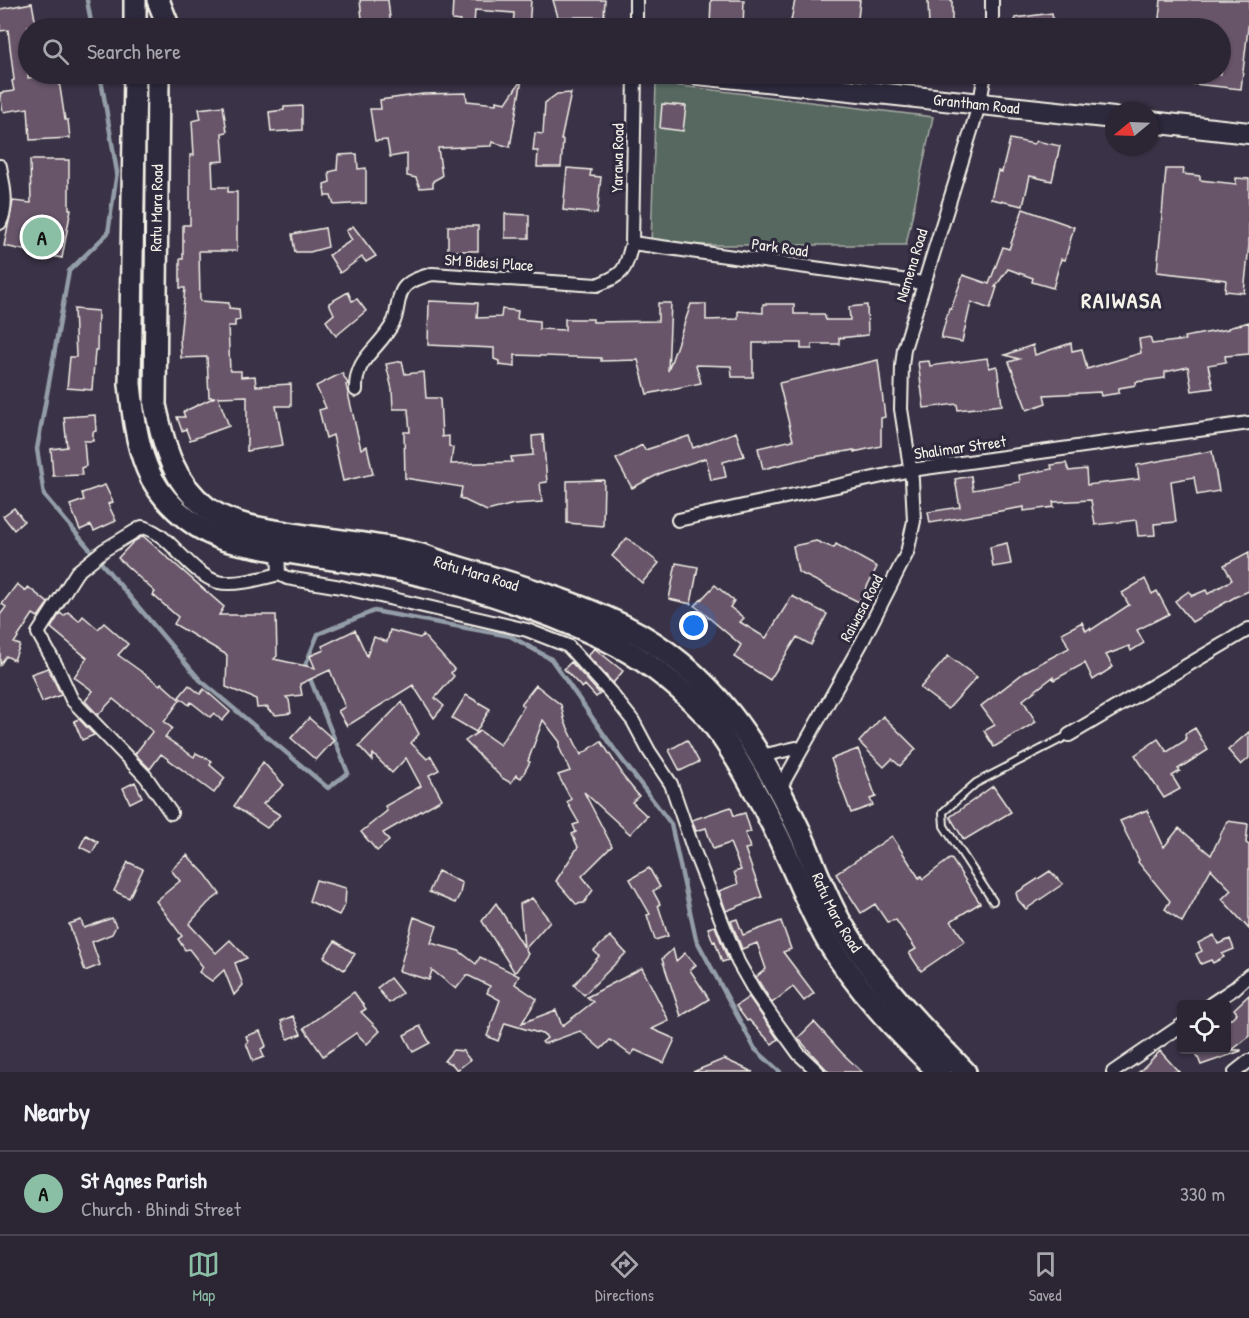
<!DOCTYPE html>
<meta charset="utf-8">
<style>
:root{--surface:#2c2634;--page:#383240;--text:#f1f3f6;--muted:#a6a5ac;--line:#48434f;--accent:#8abfa5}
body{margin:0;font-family:"Patrick Hand",sans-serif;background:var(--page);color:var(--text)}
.controls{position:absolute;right:18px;bottom:18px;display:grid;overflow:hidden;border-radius:6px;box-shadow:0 2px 4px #0004}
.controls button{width:54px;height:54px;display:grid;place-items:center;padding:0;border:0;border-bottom:2px solid var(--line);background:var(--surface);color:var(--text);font:30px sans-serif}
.compass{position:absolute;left:1105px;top:102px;width:54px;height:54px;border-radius:50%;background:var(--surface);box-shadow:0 2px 4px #0004;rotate:251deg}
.you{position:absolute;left:694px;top:626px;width:21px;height:21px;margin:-15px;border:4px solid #fff;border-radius:50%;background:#1a73e8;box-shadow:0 0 0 9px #1a73e833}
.badge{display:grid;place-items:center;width:39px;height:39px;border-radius:50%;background:var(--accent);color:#111;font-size:20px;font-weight:700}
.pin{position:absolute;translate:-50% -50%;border:3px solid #fff;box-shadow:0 2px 6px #0006}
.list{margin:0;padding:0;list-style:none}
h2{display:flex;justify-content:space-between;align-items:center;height:78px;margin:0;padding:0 24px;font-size:26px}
h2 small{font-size:20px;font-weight:400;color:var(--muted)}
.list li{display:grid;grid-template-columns:39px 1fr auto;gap:18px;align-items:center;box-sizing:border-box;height:84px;padding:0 24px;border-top:2px solid var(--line)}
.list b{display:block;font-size:22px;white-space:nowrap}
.list p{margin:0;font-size:20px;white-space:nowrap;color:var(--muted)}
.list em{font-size:20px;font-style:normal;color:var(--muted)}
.icon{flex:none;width:33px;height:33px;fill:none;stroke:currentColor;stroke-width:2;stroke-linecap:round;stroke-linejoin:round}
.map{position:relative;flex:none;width:1249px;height:1072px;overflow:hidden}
.search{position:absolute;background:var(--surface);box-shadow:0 2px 4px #0004;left:18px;right:18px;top:18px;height:66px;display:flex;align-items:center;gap:15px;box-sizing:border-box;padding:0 21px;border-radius:33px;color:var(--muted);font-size:22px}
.sheet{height:162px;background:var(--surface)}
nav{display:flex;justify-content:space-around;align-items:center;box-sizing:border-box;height:84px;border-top:2px solid var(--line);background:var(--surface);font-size:16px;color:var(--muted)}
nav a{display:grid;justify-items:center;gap:3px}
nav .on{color:var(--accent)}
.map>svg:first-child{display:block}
</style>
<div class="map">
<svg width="1249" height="1072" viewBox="0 0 1249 1072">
<rect width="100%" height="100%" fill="#3a3246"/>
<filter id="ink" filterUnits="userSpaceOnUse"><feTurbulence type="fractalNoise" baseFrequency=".0167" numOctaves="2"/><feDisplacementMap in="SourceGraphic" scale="12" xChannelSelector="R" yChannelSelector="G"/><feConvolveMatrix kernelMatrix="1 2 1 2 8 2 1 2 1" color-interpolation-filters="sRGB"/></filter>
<g filter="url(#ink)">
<!-- green -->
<path fill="#576860" stroke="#a6aca4" stroke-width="1.5" d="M656 83 933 117 906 245H651Z"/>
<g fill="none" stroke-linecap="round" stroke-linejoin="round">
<!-- stream -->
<path stroke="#949ea9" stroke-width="4.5" d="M87 0 92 28
M100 74 117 172 108 233 69 271 37 449 44 495 200 680 328 788 348 773 305 666 318 634 374 611 510 636 551 659 617 753 671 824 696 939 755 1049 780 1072"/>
</g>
<!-- building -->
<path fill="#68546a" stroke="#f4f1e8" stroke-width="1.5" d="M360 0H388L391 27 363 28Z
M453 0H531L529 28H513L514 13 475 10 474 25 460 23V21L452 20Z
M553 0H605L604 17H558Z
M711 0H744L743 28H710Z
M795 0H860L857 28H830L791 21Z
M928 0H952V28H929Z
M1161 0H1249V19L1241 89 1175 82V74H1221V28H1158Z
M32 3 36 25 28 26V78L58 74 65 120H68L70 138 30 140 28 108 3 112 0 93 14 91 12 81 14 80 8 30 0 31V9Z
M1052 13 1054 28H1016L1015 18Z
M522 79 510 147 492 142 491 146 438 148 442 176 433 181V187L420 188 416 178 407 176V154L390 157 387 140 375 141 370 109H381L380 100 423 94 466 93 467 101 496 104V101L506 103Z
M571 93 561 140H563L561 167H537L538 151H533L535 133 543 134 545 103 557 94Z
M662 104 686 106 683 131 660 128Z
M223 106 227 132 222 133 224 161 212 162 213 187H228V192H237V251H199L200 301 229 303V308L239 309 240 320 235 321V326H228L230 371H241V377L255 376 256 386 291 384V406H276L283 445 247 451V396L218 397 229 426 190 440 186 429 182 431 177 417H185L183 412 215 397H209L207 357 181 358 180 338 185 288H180V259H183V225H190V155H194L192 121 201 119 199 109Z
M302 106V130L271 132 269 112 284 110V107Z
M1010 139 1034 144 1037 141 1060 146 1052 181 1030 176 1023 206 991 199 998 171 1002 172Z
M357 154 358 169 366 168V203L334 205 331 196H325L324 184 330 182 329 172 337 170 338 155Z
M30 160H69V209H71L62 258 4 246 13 201 31 203Z
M567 168 591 170 590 176 601 177 597 214 563 210Z
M1166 169H1184L1183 174 1200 176V180L1236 184V178L1249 179V245L1244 293 1225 291 1226 280 1157 272Z
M1023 209 1074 227 1065 260 1061 259 1053 288 1032 282 1033 278 1008 269 995 287H997L990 309 971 302 962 342 941 338 949 308 951 309 963 275 989 284 1003 247 1009 249Z
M505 214 529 215V238H505Z
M353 226 376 256 366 262 362 257 340 273 329 255 352 240 346 231Z
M448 226H478V251H448Z
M325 228 328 247 310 252H295L292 234Z
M348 292 352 301 357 299 366 311 336 336 326 321 334 314 329 303Z
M429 301 478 303 477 318 501 317 502 309 518 311 517 319 539 321V329L565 330V319H593V322L658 321V303H671L668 371 691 304H706V320L738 319V311L763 313V304H794V314H824L826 320H850L849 307 867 305 868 335 839 338V344H812V349H801V343H753V377H732L731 366 696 365 701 383 647 394 638 360 601 361V358L515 355V367L499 365V361L494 359V348L428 345Z
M74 309 98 311 97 350H95L92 390 67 388 70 357H76Z
M1249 322V354L1225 356 1226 362 1208 365 1213 388 1192 391 1188 367 1165 372V378L1136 382V385L1119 388V393L1101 396 1100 392 1044 395 1046 403 1027 410 1009 362 1019 359 1005 355 1033 345 1035 355 1071 343 1072 351 1082 349 1087 369 1141 353 1139 339 1150 337 1152 344 1185 340 1184 337 1228 329V328Z
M987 358 989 368 997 366 1002 405 958 410 957 404 924 408 918 362 929 361 930 366Z
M878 360 885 417 881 418V446L854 452V450L808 458 763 469 758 448 793 440 779 383Z
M402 361 405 374 424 372 426 398H440L442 437 449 436V446L453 448 451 464 512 462 511 457 533 455 532 436 543 435 547 482 540 483 542 502 514 504 487 511 460 498 462 487 405 478 404 432H410L408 409H393L392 389 386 364Z
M342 373 348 384 346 385 361 449 367 446 373 474 343 481 333 435 326 438 319 410 326 408 316 386Z
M95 415 96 431 93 432V441H84L86 466 81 468 82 475 53 476 51 449 67 447 64 417Z
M736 432 744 456 723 462 726 477 711 480 706 458 663 472 632 488 616 459 642 445 645 450 689 436 693 448Z
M1212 451 1219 491 1197 495 1194 477 1171 481 1176 522 1154 524 1155 535 1138 536 1136 520 1095 525 1091 500 1053 502 1054 507 1024 511V507L930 523 928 512 960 507 955 479 971 476 973 490 1020 482 1019 475 1052 469 1051 465 1066 463 1069 471 1086 469 1087 485 1139 479 1137 465Z
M604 480 603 526 567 523V481Z
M105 485 113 502 108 504 116 521 94 531 91 525 80 530 70 505 84 500 82 493Z
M14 508 24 521 14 530 3 516Z
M143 536 224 607 219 615H276L277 656 274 659 315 668 310 656 324 650 322 646 355 630 367 656 374 637 387 642 390 630 420 638 423 635 454 669 451 673 454 676 435 698 444 706 434 718 413 685 347 726 338 711 345 707 330 670 300 684 302 695 286 697 289 700 291 713 276 715 268 710V707L257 708 256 699 226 687 227 655 174 624 178 617 153 595 155 592 118 558 133 542Z
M627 538 659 563 642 583 612 556Z
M816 541 834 548 836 544 877 567 859 602 798 572 793 546Z
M1007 543 1011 564 993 567 990 547Z
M1249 552V591L1235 597 1192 622 1175 601 1189 591 1192 596 1206 590 1208 594 1232 580 1224 565Z
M676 563 698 567 691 604 669 599Z
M1145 579 1152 594 1157 591 1169 614 1137 630 1144 643 1131 651 1129 646 1106 655 1113 667 1093 680 1085 663 1054 680 1053 677 1023 700 1036 722 994 747 984 731 995 725 981 706 1026 671 1069 648 1062 633 1082 622 1086 631 1090 628 1091 630 1129 605 1122 593Z
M17 584 26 591 28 587 48 603 38 617 33 614 14 643 20 645 14 660 6 656 0 665V615L6 607 2 604Z
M715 585 734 601 730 607 744 618 740 622 766 638 792 596 827 614 811 645 797 637 770 680 734 657 741 645 695 606Z
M68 612 79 621 83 616 98 629 104 623 128 644 118 655 160 685 161 683 180 700 164 722 172 728 165 737 194 757 196 753 212 761 210 765 225 778 214 793 161 754 150 769 135 754 152 732 151 730 113 699 98 715 85 701 93 691 74 677 87 658 51 628 60 613 64 616Z
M594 648 623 671 613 683 588 656Z
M948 656 977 677 948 709 920 688Z
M571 662 600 694 596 697 585 685 582 688 564 669Z
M48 668 61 695 42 702 31 674Z
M189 685 200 694 204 689 230 712 222 721 214 713 210 717 191 702 189 705 179 697Z
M536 685 561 705 565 722 581 755 601 741 622 773 621 774 639 796 632 802 647 816 630 834 584 792 612 846 582 876 593 890 584 903 576 904 556 881 578 847 572 834 576 832 573 825 579 823 567 802 571 799 558 775 570 771 559 747 560 742 543 720 528 761 530 762 521 778 516 775 511 783 502 778 465 741 480 731 500 745 524 706 521 704Z
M466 695 490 709 476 732 452 718Z
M402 702 419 734 411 743 427 759 431 756 439 770 429 775 442 799 383 833 389 841 377 851 361 832 387 811 385 806 421 786 406 758 392 773 373 754 372 760 359 746Z
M883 716 916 749 900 766 892 759 884 767 859 742Z
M309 718 334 740 316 760 291 738Z
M79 719 94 735 82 740 74 721Z
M1195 728 1208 750 1178 769 1180 771 1172 776 1180 789 1164 798 1135 755 1158 739 1167 752 1186 740 1185 734Z
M1249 732V758L1241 765 1228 750Z
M687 740 699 762 680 771 669 750Z
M858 749 876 797 870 799 873 805 851 813 831 759Z
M263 762 284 785 263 804 280 815 267 828 234 806Z
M135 782 142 797 130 803 123 788Z
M993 786 1011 812 964 840 950 817Z
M731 807 734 816 745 813 751 832 745 833 750 848 745 849 762 897 726 911 719 891 738 884 734 872 741 870 730 843 713 849 706 828 696 831 692 820Z
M1147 810 1164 847 1179 828 1211 855 1227 821 1248 824 1246 843 1249 845V929L1222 899 1231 890 1211 869 1182 922 1165 909 1170 901 1138 862 1139 860 1120 821Z
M86 835 98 842 92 853 80 847Z
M892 836 919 878 921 876 923 879 951 858 980 903 951 921 965 941 921 971 909 953 916 949 896 920 887 922 875 904 861 913 836 874Z
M187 855 206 875 220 894 208 903 189 924 216 953 230 940 247 958 235 963 243 985 234 995 224 970 212 981 199 972 203 967 189 949 185 950 178 939 182 936 156 901 180 881 171 870Z
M128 862 143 869 129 898 114 891Z
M649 868 660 887 653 891 660 904 658 905 668 936 655 940 647 915 650 914 630 879Z
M438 871 462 883 460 894 455 903 429 892Z
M1050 871 1063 884 1026 909 1018 900 1016 893Z
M316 880 346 888 345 904 339 915 309 901Z
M532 898 550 921 525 949 528 954 515 973 482 921 496 903 524 947 520 904Z
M414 917 437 926 431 943 459 951 476 964 480 957 519 976 515 984 537 999 522 1023 556 1010 562 1026 593 1002 587 997 642 968 669 1021 652 1029 675 1039 664 1063 635 1050 631 1055 610 1040 601 1049 580 1031 544 1044 542 1042 547 1038 545 1035 505 1023 498 1041 487 1036 500 1000 487 993 490 986 467 975 456 989 432 970 429 980 399 971Z
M112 918 116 926 112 934 92 942 100 965 85 971 69 924 81 920 84 928Z
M737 919 743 935 781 921 791 949 783 952 814 993 804 1001 793 987 772 1003 756 977 766 969 757 943 742 949 731 921Z
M715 926 728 960 722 962 715 941 713 942 708 928Z
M1214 935 1218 944 1230 939 1234 949 1222 954 1224 957 1213 963 1211 960 1201 964 1196 954 1202 951 1198 943Z
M610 936 626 953 584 995 574 985 599 956 594 951Z
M335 941 355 954 344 970 324 957Z
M673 949 676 961 685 953 696 965 690 970 709 999 681 1016 662 959Z
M390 978 402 993 389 1003 377 988Z
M354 992 366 1009 361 1012 380 1031 367 1044 356 1033 323 1056 304 1028Z
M1249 995V1037L1232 1050H1241V1051L1201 1065 1195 1050H1227V1022L1237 1013 1234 1009Z
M749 997 778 1039 772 1044 749 1020 747 1021 736 1006Z
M293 1016 301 1034 288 1039 281 1021Z
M814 1022 842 1053 862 1072H829L811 1053 798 1038Z
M420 1026 430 1043 413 1052 404 1035Z
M260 1031 266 1046 261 1049 264 1057 253 1061 246 1043 248 1042 246 1036Z
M453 1050 463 1051 470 1060 457 1070 452 1064 444 1061Z
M1160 1051 1179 1072H1139Z
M724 1059 753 1072H693Z"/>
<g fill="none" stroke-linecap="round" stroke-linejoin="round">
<!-- service casing -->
<g stroke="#f4f1e8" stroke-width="10">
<path id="service" d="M993 901 944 826 943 812 976 783 1069 735"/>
</g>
<!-- minor casing -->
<g stroke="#f4f1e8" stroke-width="16">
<path id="minor" d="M992 0V28
M636 28V0
M0 166C3 184 9 205 0 223
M632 243 923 283
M356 390C355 356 380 350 394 321 398 312 397 298 403 289 409 280 422 277 432 274L597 285C625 274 625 271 632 243L635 74
M678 520 911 470 1249 423
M278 551 279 574 287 578 341 587 527 630 568 646 610 692 633 721 649 751 671 784 694 851 738 962 755 992 773 1018 799 1054 818 1072
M1069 735 1249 629
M761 756 796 748 801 750
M779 790 862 642 907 553 914 521 912 480 901 409 902 366 904 349 980 102 985 74
M171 813 146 777 72 700 58 669 38 633 77 572 104 550 142 527C156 530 167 540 177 551 187 561 203 578 218 582 235 586 263 578 279 574
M1211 1004 1235 988 1249 975
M1113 1072 1182 1025
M1235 1072 1249 1061"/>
</g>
<!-- primary casing -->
<g stroke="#f4f1e8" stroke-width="24">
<g id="primary">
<path id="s1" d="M698 74 1114 118"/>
<path d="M1150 122 1249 133"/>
</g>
</g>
<!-- trunk casing -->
<g stroke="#f4f1e8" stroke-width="26">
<g id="trunk">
<path d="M158 0 169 28"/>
<path d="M135 28V0"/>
<path d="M135 74 130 384C133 412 136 441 147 468 159 499 190 526 220 538 232 543 246 544 259 547 299 555 339 559 379 566 452 579 536 607 603 638 640 656 676 683 704 713 730 743 761 800 778 836 795 871 808 907 827 940 857 990 898 1032 939 1072"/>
<path id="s2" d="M158 74 155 405C164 446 172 481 207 508 232 526 264 529 293 534 335 541 379 544 421 555 432 558 442 563 453 566 511 583 570 600 624 626 712 670 760 746 800 832 814 863 824 895 842 925 875 980 920 1026 965 1072"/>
</g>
</g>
<!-- service -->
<use href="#service" stroke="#2f2a3d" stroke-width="6"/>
<!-- minor -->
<use href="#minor" stroke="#2f2a3d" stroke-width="12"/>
<!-- primary -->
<use href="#primary" stroke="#2f2a3d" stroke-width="20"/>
<!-- trunk -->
<use href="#trunk" stroke="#2f2a3d" stroke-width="21"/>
</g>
</g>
<g text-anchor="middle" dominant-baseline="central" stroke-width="6" stroke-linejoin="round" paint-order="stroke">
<!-- street labels -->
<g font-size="16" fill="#f4f1e8" stroke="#2f2a3d">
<text stroke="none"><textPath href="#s1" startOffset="280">Grantham Road</textPath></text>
<text transform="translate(617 158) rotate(-89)">Yarawa Road</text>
<text transform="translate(156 208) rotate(-89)">Ratu Mara Road</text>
<text transform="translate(780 247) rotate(8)">Park Road</text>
<text transform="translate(489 262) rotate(4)">SM Bidesi Place</text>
<text transform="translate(911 265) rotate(-73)">Namena Road</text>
<text transform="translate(960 447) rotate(-8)">Shalimar Street</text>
<text stroke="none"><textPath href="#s2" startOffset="728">Ratu Mara Road</textPath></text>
<text transform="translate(861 608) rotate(-62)">Raiwasa Road</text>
<text stroke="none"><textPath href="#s2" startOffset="1250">Ratu Mara Road</textPath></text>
</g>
<!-- district labels -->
<g font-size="22" font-weight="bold" letter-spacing="1.5" fill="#f4f1e8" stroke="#2f2a3d">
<text x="1122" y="300">RAIWASA</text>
</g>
</g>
</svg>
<div class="controls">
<button><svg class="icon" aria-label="locate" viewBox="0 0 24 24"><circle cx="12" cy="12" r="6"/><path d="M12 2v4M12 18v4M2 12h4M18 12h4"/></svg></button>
</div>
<svg class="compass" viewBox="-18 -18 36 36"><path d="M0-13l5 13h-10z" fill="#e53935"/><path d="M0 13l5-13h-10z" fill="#a6a5ac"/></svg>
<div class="you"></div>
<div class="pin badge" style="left:42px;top:237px">A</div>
<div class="search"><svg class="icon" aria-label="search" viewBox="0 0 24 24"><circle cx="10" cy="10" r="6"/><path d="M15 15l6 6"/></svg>Search here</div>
</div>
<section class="sheet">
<h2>Nearby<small></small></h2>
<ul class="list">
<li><span class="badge">A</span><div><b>St Agnes Parish</b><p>Church · Bhindi Street</p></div><em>330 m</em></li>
</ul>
</section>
<nav>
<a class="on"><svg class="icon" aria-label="map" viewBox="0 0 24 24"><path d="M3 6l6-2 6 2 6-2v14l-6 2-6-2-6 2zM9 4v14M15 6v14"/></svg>Map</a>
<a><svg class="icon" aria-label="directions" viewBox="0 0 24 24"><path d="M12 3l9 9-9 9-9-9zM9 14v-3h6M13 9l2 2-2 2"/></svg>Directions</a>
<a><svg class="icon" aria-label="saved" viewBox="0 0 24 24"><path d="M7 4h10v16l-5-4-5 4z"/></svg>Saved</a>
</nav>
